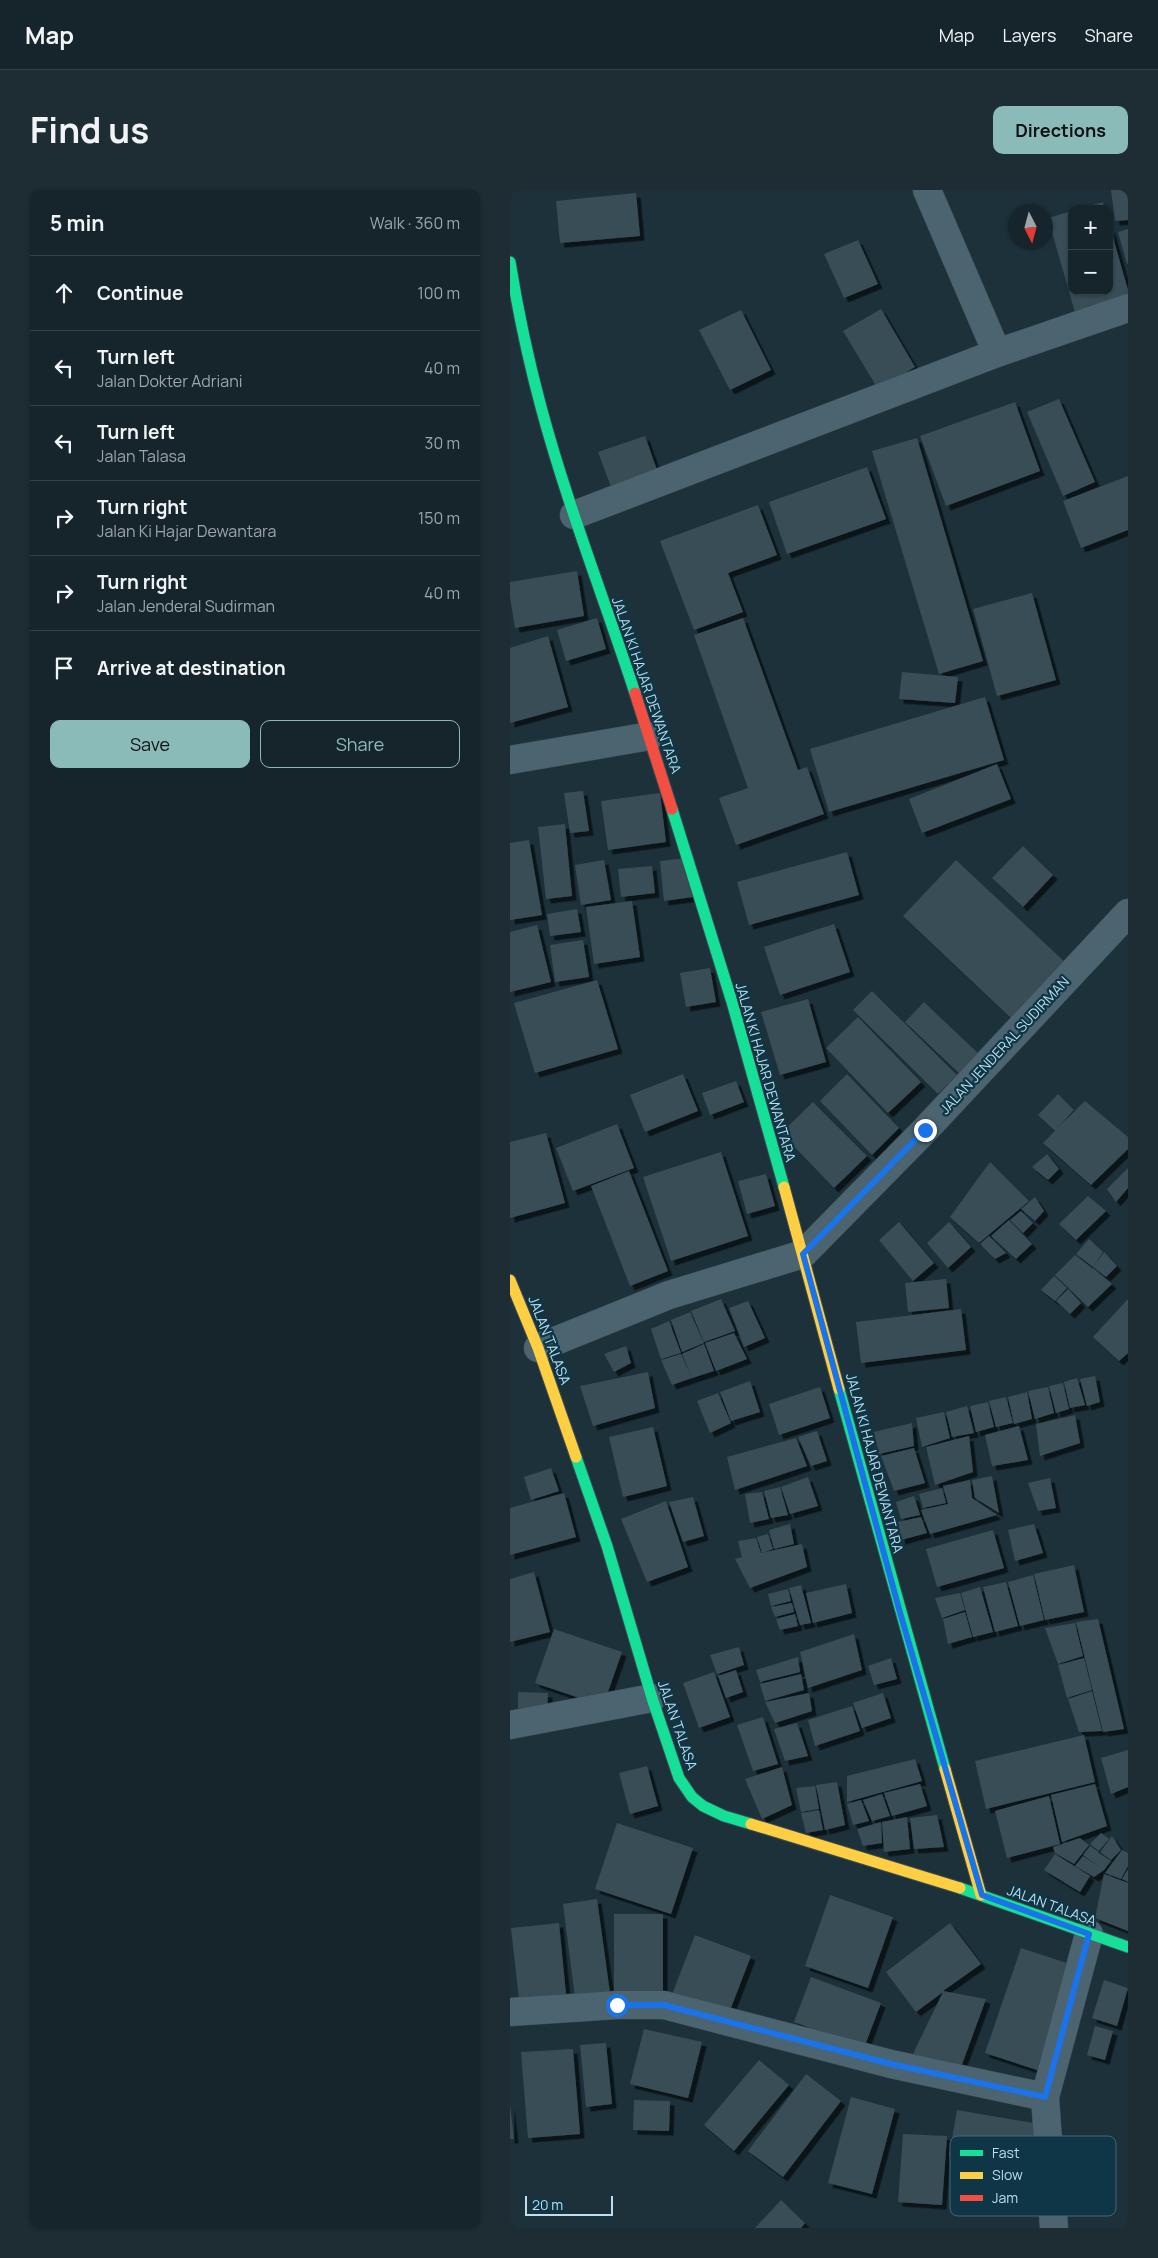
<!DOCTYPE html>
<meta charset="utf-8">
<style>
:root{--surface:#15252b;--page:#1e2d33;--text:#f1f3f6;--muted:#9da5a9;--line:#344247;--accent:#8bbbb9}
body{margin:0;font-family:Manrope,sans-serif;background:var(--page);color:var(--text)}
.controls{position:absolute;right:15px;top:15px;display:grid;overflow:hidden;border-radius:10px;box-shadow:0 1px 4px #0004}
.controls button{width:45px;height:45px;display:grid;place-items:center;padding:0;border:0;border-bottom:1px solid var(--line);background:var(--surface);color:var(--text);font:25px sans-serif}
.compass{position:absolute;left:498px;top:15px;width:45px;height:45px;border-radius:50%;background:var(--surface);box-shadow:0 1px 4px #0004;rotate:174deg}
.scale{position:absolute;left:15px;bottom:12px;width:88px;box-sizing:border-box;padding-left:5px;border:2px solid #bcdeee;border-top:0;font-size:14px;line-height:18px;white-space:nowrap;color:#bcdeee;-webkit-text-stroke:4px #0f3646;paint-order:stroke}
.stop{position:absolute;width:15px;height:15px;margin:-11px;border:4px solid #1a73e8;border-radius:50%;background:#fff}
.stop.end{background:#1a73e8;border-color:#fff;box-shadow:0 1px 5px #0008}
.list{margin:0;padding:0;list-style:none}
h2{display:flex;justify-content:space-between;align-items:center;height:65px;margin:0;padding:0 20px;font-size:21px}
h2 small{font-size:16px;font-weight:400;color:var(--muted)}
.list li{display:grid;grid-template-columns:32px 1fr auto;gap:15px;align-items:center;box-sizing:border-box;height:75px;padding:0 20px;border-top:1px solid var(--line)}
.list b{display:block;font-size:19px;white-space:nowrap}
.list p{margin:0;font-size:16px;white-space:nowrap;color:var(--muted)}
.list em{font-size:16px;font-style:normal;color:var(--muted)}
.actions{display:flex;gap:10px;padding:15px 20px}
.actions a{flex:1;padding:11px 0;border:1px solid var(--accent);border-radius:10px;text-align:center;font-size:18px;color:var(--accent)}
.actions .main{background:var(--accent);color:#111}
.icon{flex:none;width:28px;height:28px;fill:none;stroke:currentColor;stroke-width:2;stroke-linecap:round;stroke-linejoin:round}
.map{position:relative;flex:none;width:618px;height:2038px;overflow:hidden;border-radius:10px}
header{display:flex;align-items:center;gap:30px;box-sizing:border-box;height:70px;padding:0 25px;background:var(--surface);border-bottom:1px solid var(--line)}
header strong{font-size:24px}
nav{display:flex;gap:28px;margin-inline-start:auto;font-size:18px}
.intro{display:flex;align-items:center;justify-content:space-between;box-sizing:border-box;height:120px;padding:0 30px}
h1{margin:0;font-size:35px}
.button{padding:12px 22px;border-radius:10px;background:var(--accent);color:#111;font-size:18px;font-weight:700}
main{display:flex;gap:30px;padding:0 30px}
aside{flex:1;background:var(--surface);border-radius:10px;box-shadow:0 1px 4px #0004}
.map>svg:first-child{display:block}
</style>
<header>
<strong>Map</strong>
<nav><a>Map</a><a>Layers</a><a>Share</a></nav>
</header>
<div class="intro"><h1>Find us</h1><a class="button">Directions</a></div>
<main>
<aside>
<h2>5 min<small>Walk · 360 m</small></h2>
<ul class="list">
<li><svg class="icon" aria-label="ahead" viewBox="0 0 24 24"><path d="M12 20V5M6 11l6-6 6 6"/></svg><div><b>Continue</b></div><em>100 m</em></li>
<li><svg class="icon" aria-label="left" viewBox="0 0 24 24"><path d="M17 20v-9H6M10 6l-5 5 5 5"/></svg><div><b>Turn left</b><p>Jalan Dokter Adriani</p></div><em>40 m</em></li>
<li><svg class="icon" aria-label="left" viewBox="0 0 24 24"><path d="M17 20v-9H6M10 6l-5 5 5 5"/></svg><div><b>Turn left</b><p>Jalan Talasa</p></div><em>30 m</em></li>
<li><svg class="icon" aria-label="right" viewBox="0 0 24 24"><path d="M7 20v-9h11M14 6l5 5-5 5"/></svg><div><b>Turn right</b><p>Jalan Ki Hajar Dewantara</p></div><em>150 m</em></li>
<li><svg class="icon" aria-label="right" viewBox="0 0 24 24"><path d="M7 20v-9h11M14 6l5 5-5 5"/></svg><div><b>Turn right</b><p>Jalan Jenderal Sudirman</p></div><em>40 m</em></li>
<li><svg class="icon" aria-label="arrive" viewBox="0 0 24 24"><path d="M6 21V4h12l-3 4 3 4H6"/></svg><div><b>Arrive at destination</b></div></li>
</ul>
<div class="actions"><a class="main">Save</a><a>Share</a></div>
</aside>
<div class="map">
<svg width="618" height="2038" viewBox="0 0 618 2038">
<defs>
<filter id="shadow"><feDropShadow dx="4.5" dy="4.5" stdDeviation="0" flood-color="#0009"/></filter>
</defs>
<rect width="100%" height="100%" fill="#1c3139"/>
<!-- building -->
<path fill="#394d56" filter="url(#shadow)" d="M601 0H618V30L605 31Z
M126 3 130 46 50 53 46 11Z
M593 12 594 19H572V18Z
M562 21V101H599L600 37 618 100V111L566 126 538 28Z
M618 39V74H617L608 42Z
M348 50 368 94 334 108 314 64Z
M371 119 405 177 368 199 333 141Z
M231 120 261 180 220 200 189 140Z
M549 209 585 292 553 306 517 222Z
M505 212 530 281 436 316 410 246Z
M135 246 147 280 101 297 88 262Z
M407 248 473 471 429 484 362 261Z
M357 277 376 329 277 364 259 312Z
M618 286V340L571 358 553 311Z
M248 315 267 365 218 383 233 422 184 440 150 351Z
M67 381 74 426 5 438 0 407V392Z
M522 403 546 490 487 506 463 419Z
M87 428 96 459 56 471 47 440Z
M233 428 288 580 297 577 314 624 226 655 209 608 238 598 184 445Z
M38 446 58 517 0 533V458Z
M392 482 448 487 445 513 389 509Z
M475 507 494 570 319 622 300 559Z
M487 574 501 609 412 643 399 609Z
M73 601 79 641 60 643 54 603Z
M150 603 156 652 98 660 91 611Z
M55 634 62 706 36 709 28 637Z
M19 650 32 725 0 730V653Z
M513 656 543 685 513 717 482 688Z
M337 662 349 705 239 735 227 692Z
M177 668 183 707 154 711 150 671Z
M94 670 101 710 71 715 65 675Z
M446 670 557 774 503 830 393 726Z
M142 676 145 703 111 707 108 679Z
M122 711 130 767 84 774 76 717Z
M67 719 71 742 40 746 37 724Z
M324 734 340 782 270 805 254 757Z
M27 735 41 792 0 802V742Z
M73 750 79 787 45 792 40 755Z
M200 778 206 812 176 817 170 783Z
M87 790 108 859 25 883 4 813Z
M362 801 447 885 428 904 343 820Z
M298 809 316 872 270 885 251 822Z
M414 812 470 865 451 885 395 832Z
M348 827 411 892 378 923 316 858Z
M173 884 188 921 135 942 120 905Z
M337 884 389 938 362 965 310 911Z
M226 891 234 912 200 925 192 903Z
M548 904 564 920 546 939 575 911 618 947V959L581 995 533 953 545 941 528 925Z
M303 912 357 966 324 998 271 943Z
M107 934 124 978 63 1001 46 958Z
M36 943 55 1013 0 1028V952Z
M211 962 238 1046 161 1071 133 987Z
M537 964 549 979 538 990 522 977Z
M480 972 519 1011 469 1053 440 1027Z
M618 978V998L606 1012 597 999Z
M119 981 158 1081 120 1096 81 996Z
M256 984 265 1016 237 1024 228 991Z
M578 1006 596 1021 566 1050 549 1034Z
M525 1007 534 1021 525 1031 511 1019Z
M511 1021 523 1033 513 1043 500 1030Z
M499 1030 522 1054 506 1069 481 1046Z
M389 1032 424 1073 403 1091 369 1050Z
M439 1032 461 1057 438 1078 417 1053Z
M479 1046 496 1063 485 1069 470 1054Z
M579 1049 593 1062 583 1077 566 1064Z
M594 1062 607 1076 596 1087 583 1077Z
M565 1065 582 1078 580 1081 583 1078 602 1094 578 1117 545 1085Z
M544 1086 557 1098 545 1111 531 1100Z
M436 1089 439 1118 398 1122 395 1093Z
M558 1099 571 1113 560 1124 546 1111Z
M211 1109 225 1141 194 1152 181 1121Z
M618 1109V1163L609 1171 583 1147Z
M238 1111 255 1148 234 1157 219 1118Z
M451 1119 456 1160 351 1173 346 1132Z
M180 1122 194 1153 172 1162 161 1130Z
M159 1131 171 1163 151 1169 141 1139Z
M224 1143 237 1169 206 1181 195 1153Z
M194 1154 204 1181 182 1188 172 1164Z
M116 1156 121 1173 104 1182 94 1164Z
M171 1164 182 1188 162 1195 151 1170Z
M138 1182 145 1218 83 1236 70 1196Z
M585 1186 590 1212 577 1216 570 1189Z
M567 1188 575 1215 560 1218 554 1192Z
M240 1191 250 1222 221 1231 210 1202Z
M553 1193 559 1219 546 1223 539 1196Z
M310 1197 320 1228 269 1245 259 1214Z
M538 1197 544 1223 525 1229 518 1201Z
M517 1202 522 1229 504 1234 498 1207Z
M208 1203 221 1233 200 1243 187 1211Z
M496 1207 503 1233 486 1237 479 1211Z
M478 1212 484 1237 466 1242 460 1216Z
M457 1216 464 1243 442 1247 436 1222Z
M434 1222 440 1248 412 1257 406 1228Z
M565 1225 570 1253 530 1266 526 1234Z
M402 1233 404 1256 369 1264 364 1242Z
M509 1236 518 1270 482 1276 475 1245Z
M143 1237 157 1296 113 1307 99 1247Z
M307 1241 317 1271 301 1276 288 1247Z
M459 1246 463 1282 425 1295 416 1257Z
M286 1248 297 1276 225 1300 217 1267Z
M404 1258 415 1293 384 1301 371 1266Z
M41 1278 49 1301 21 1310 14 1287Z
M482 1286 489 1323 465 1308 462 1290Z
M298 1287 308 1316 280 1324 271 1297Z
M540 1288 546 1318 528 1321 518 1293Z
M460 1290 462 1308 487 1325 420 1344 411 1320 438 1314 433 1296Z
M270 1297 278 1325 261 1328 254 1301Z
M432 1298 436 1313 413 1318 409 1304Z
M252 1302 259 1329 240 1333 235 1304Z
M54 1303 66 1347 0 1365V1318Z
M404 1306 410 1325 391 1329 386 1312Z
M183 1307 194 1346 173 1352 159 1312Z
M156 1311 178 1377 137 1392 111 1329Z
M411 1327 417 1343 391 1350 388 1332Z
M280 1334 284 1354 264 1359 259 1340Z
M524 1334 533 1363 505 1371 498 1340Z
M483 1340 494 1378 427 1397 416 1359Z
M258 1344 263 1359 252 1363 247 1347Z
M246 1348 251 1363 292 1354 297 1377 240 1398 225 1369 232 1367 228 1351Z
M564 1375 574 1422 535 1430 524 1384Z
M24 1382 40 1442 0 1452V1389Z
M523 1385 534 1430 510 1436 498 1392Z
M496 1392 508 1436 485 1442 473 1397Z
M336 1394 342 1423 303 1433 296 1403Z
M291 1395 301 1433 290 1435 279 1398Z
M470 1397 483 1442 463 1447 451 1403Z
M278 1399 281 1411 261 1416 258 1404Z
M450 1403 455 1420 432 1428 425 1408Z
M282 1413 284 1422 265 1427 261 1417Z
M455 1422 462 1447 438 1454 433 1429Z
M285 1424 288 1436 270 1440 266 1429Z
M588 1429 614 1539 593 1542 566 1432Z
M565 1433 573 1466 548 1474 535 1438Z
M44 1439 112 1462 93 1516 25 1493Z
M344 1444 352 1480 298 1498 290 1462Z
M229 1457 234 1475 207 1484 200 1465Z
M288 1467 290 1482 250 1492 246 1480Z
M381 1468 387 1489 364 1495 358 1476Z
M574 1468 582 1500 557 1508 548 1475Z
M226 1480 233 1502 216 1508 208 1486Z
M204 1482 220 1527 189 1538 173 1493Z
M291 1484 294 1500 255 1511 250 1494Z
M582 1501 592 1541 569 1542 558 1509Z
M8 1502 38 1503 37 1523 8 1522Z
M299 1503 302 1521 265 1533 255 1512Z
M373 1503 381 1528 352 1538 343 1513Z
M342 1516 350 1541 305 1556 298 1530Z
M253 1527 268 1574 243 1581 227 1535Z
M287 1533 298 1566 275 1571 264 1539Z
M574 1545 585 1592 476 1619 465 1571Z
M618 1560V1597L601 1604 591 1568Z
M405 1569 412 1591 337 1612V1586Z
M137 1576 148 1616 120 1624 109 1583Z
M272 1577 282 1615 252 1629 235 1589Z
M327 1592 335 1635 315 1640 306 1595Z
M410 1594 417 1616 382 1626 374 1603Z
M585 1594 597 1636 552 1652 541 1605Z
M305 1596 309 1619 291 1622 286 1598Z
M372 1604 380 1626 362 1631 353 1610Z
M539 1606 550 1654 497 1668 485 1621Z
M351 1610 359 1631 343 1635 337 1614Z
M309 1620 313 1640 296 1643 291 1623Z
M427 1625 434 1657 404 1659 400 1628Z
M397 1627 400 1659 374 1662 372 1632Z
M371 1632 372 1653 353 1656 347 1639Z
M107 1633 183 1658 161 1724 85 1699Z
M591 1643 599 1649 589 1661 580 1654Z
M602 1646 611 1660 601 1670 590 1662Z
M570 1648 579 1655 564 1674 545 1663 543 1657Z
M580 1656 589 1662 588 1664 589 1663 601 1671 594 1680 584 1687 565 1676 573 1666 591 1678 573 1665Z
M612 1660 618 1663V1676L611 1689 595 1683Z
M545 1664 580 1686 570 1702 534 1680Z
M618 1679V1692L612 1689Z
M594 1684 618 1693V1741L585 1728Z
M320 1705 383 1727 358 1798 295 1776Z
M87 1709 100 1803 65 1808 53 1714Z
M104 1724H153V1802H104Z
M49 1733 56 1804 9 1809 1 1738Z
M440 1733 471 1774 433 1801 476 1809 447 1888 400 1870 433 1802 406 1822 376 1782Z
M185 1745 241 1766 217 1828 161 1807Z
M511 1758 569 1777 533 1882 475 1863Z
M301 1787 371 1813 354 1858 284 1832Z
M594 1790 618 1798 607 1836 582 1828Z
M585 1836 603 1841 595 1870 577 1865Z
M134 1839 192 1852 178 1908 120 1894Z
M96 1853 102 1914 76 1917 70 1855Z
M63 1859 70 1944 18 1948 11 1862Z
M249 1870 279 1895 224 1961 194 1935Z
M296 1884 331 1911 273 1987 238 1961Z
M341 1907 385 1919 362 2004 318 1993Z
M124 1910 160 1911 159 1941 123 1940Z
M0 1914 4 1949H0Z
M447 1920 535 1935 527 1981 439 1966Z
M393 1944 437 1946 432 2015 388 2012Z
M271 2010 295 2033 291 2038H245Z"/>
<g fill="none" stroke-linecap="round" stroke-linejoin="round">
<!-- street casing -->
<g stroke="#3a4c54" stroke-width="29">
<path id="street" d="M417 0 487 163
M64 325 487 163 618 118
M0 570 140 546
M28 1158 159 1105 293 1064 415 940 618 723
M0 1535 142 1508
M0 1822 107 1815H154L381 1874 535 1907
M544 2038 535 1907 579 1744"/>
</g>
<!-- fast casing -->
<g stroke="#3a4c54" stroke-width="13">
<path id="fast" d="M0 72C8 121 18 169 31 217 57 314 94 408 125 503
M162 619 222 812 274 997
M329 1199 435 1579
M66 1267 97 1356 142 1508 169 1588 182 1607 193 1616 214 1626 241 1634
M450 1698 618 1757"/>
</g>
<!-- slow casing -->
<g stroke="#3a4c54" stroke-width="13">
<path id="slow" d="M274 997 329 1199
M0 1090 28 1158 66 1267
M435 1579 471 1705
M241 1634 450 1698"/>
</g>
<!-- jam casing -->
<g stroke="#3a4c54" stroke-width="13">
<path id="jam" d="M125 503 162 619"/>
</g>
<!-- street -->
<use href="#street" stroke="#4b6470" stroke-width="28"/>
<!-- fast -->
<use href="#fast" stroke="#16e098" stroke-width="11"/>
<!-- slow -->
<use href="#slow" stroke="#ffcf43" stroke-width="11"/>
<!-- jam -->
<use href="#jam" stroke="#f24e42" stroke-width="11"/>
</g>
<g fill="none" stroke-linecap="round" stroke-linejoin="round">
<!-- route -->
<path stroke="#1a73e8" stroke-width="6" d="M107 1815H154L381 1874 535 1907 579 1744 472 1705 389 1419 293 1064 415 940"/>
</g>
<g text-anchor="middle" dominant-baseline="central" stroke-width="4.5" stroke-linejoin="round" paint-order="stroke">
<!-- street labels -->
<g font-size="14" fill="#bcdeee" stroke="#0f3646">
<text transform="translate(137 495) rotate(71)">JALAN KI HAJAR DEWANTARA</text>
<text transform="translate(494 855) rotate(-47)">JALAN JENDERAL SUDIRMAN</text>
<text transform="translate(256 882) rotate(74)">JALAN KI HAJAR DEWANTARA</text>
<text transform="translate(40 1150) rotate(69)">JALAN TALASA</text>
<text transform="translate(365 1273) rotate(75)">JALAN KI HAJAR DEWANTARA</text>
<text transform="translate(168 1535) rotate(71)">JALAN TALASA</text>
<text transform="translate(542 1715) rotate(20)">JALAN TALASA</text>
</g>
</g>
<!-- legend -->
<rect x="440" y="1946" width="166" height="80" rx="8" fill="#0f3646" stroke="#436878" stroke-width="1"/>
<rect x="450" y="1960" width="23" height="6" fill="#16e098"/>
<rect x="450" y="1982" width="23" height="7" fill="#ffcf43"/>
<rect x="450" y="2005" width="23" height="6" fill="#f24e42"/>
<g font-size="14" fill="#bcdeee">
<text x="482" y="1968">Fast</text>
<text x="482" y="1990">Slow</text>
<text x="482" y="2013">Jam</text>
</g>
</svg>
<div class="controls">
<button>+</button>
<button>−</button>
</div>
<svg class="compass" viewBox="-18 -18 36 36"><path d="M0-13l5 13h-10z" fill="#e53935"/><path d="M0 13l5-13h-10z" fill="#9da5a9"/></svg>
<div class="scale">20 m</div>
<div class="stop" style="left:107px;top:1815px"></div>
<div class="stop end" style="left:415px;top:940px"></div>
</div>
</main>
